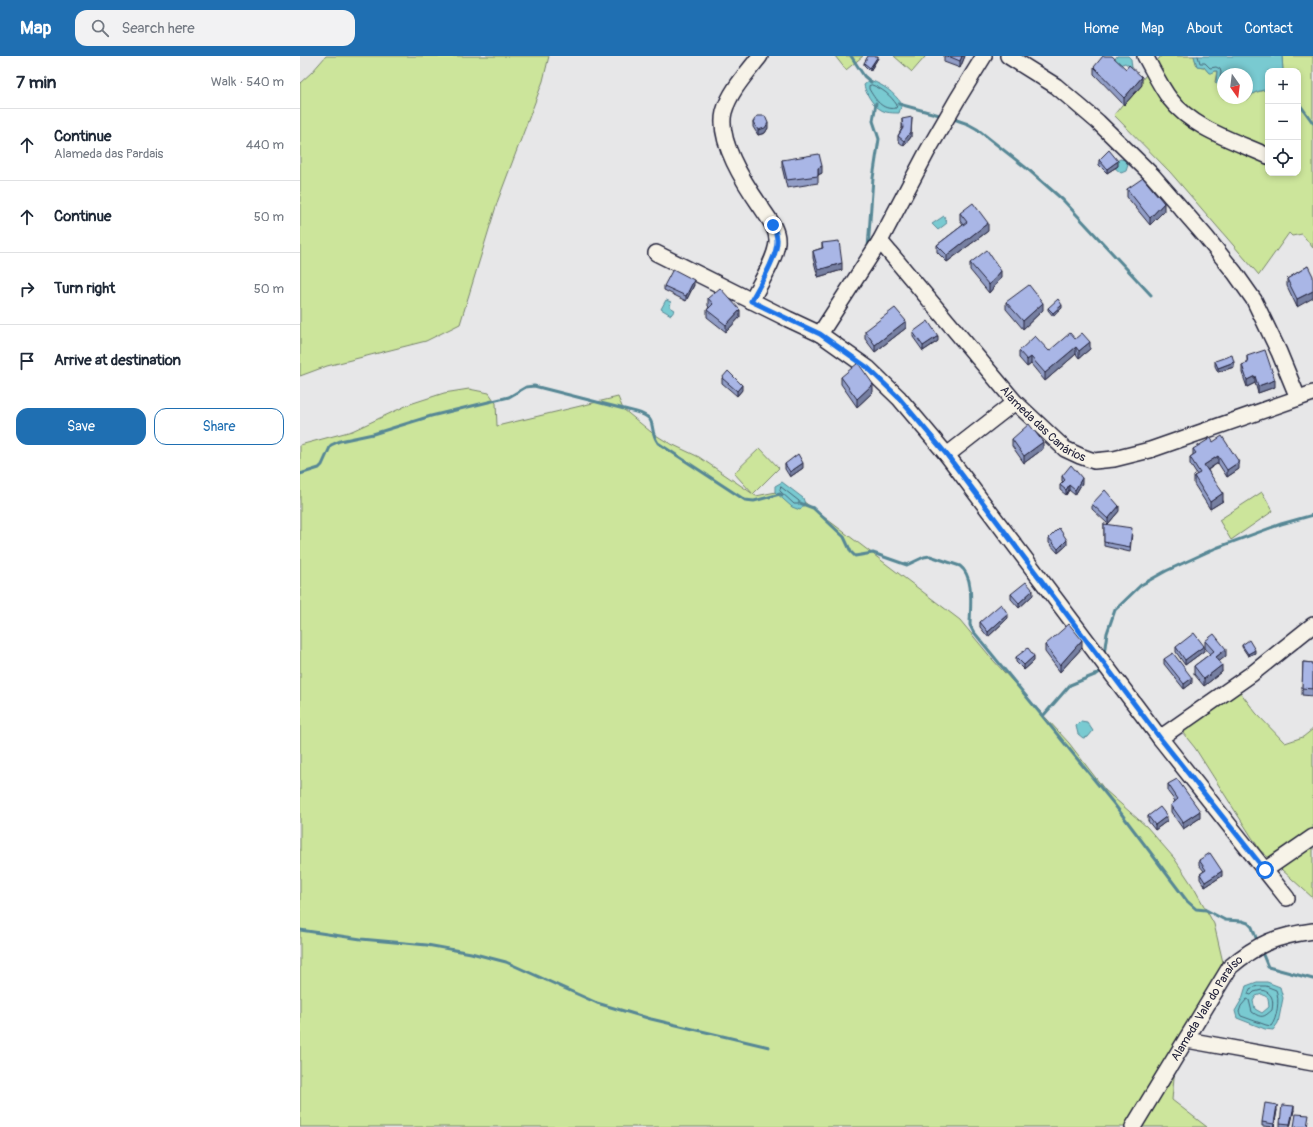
<!DOCTYPE html>
<meta charset="utf-8">
<style>
:root{--surface:#fff;--page:#f2f2f3;--text:#1f2937;--muted:#747a83;--line:#e0e1e3;--accent:#1f6fb2}
body{margin:0;font-family:Pangolin,sans-serif;background:var(--page);color:var(--text)}
.controls{position:absolute;right:12px;top:12px;display:grid;overflow:hidden;border-radius:8px;box-shadow:0 2px 6px #0003}
.controls button{width:36px;height:36px;display:grid;place-items:center;padding:0;border:0;border-bottom:1px solid var(--line);background:var(--surface);color:var(--text);font:20px sans-serif}
.compass{position:absolute;left:917px;top:12px;width:36px;height:36px;border-radius:50%;background:var(--surface);box-shadow:0 2px 6px #0003;rotate:166deg}
.stop{position:absolute;width:12px;height:12px;margin:-9px;border:3px solid #1a73e8;border-radius:50%;background:#fff}
.stop.end{background:#1a73e8;border-color:#fff;box-shadow:0 1px 4px #0008}
.list{margin:0;padding:0;list-style:none}
h2{display:flex;justify-content:space-between;align-items:center;height:52px;margin:0;padding:0 16px;font-size:17px}
h2 small{font-size:13px;font-weight:400;color:var(--muted)}
.list li{display:grid;grid-template-columns:26px 1fr auto;gap:12px;align-items:center;box-sizing:border-box;height:72px;padding:0 16px;border-top:1px solid var(--line)}
.list b{display:block;font-size:15px;white-space:nowrap}
.list p{margin:0;font-size:13px;white-space:nowrap;color:var(--muted)}
.list em{font-size:13px;font-style:normal;color:var(--muted)}
.actions{display:flex;gap:8px;padding:12px 16px}
.actions a{flex:1;padding:9px 0;border:1px solid var(--accent);border-radius:12px;text-align:center;font-size:14px;color:var(--accent)}
.actions .main{background:var(--accent);color:#fff}
.icon{flex:none;width:22px;height:22px;fill:none;stroke:currentColor;stroke-width:2;stroke-linecap:round;stroke-linejoin:round}
.map{position:relative;flex:none;width:1013px;height:1071px;overflow:hidden}
header{display:flex;align-items:center;gap:24px;box-sizing:border-box;height:56px;padding:0 20px;background:var(--accent);color:#fff}
header strong{font-size:19px}
nav{display:flex;gap:22px;margin-inline-start:auto;font-size:14px}
.search{width:280px;height:36px;background:var(--page);display:flex;align-items:center;gap:10px;box-sizing:border-box;padding:0 14px;border-radius:12px;color:var(--muted);font-size:15px}
main{display:flex}
aside{flex:1;background:var(--surface)}
.map>svg:first-child{display:block}
</style>
<header>
<strong>Map</strong>
<div class="search"><svg class="icon" aria-label="search" viewBox="0 0 24 24"><circle cx="10" cy="10" r="6"/><path d="M15 15l6 6"/></svg>Search here</div>
<nav><a>Home</a><a>Map</a><a>About</a><a>Contact</a></nav>
</header>
<main>
<aside>
<h2>7 min<small>Walk · 540 m</small></h2>
<ul class="list">
<li><svg class="icon" aria-label="ahead" viewBox="0 0 24 24"><path d="M12 20V5M6 11l6-6 6 6"/></svg><div><b>Continue</b><p>Alameda das Pardais</p></div><em>440 m</em></li>
<li><svg class="icon" aria-label="ahead" viewBox="0 0 24 24"><path d="M12 20V5M6 11l6-6 6 6"/></svg><div><b>Continue</b></div><em>50 m</em></li>
<li><svg class="icon" aria-label="right" viewBox="0 0 24 24"><path d="M7 20v-9h11M14 6l5 5-5 5"/></svg><div><b>Turn right</b></div><em>50 m</em></li>
<li><svg class="icon" aria-label="arrive" viewBox="0 0 24 24"><path d="M6 21V4h12l-3 4 3 4H6"/></svg><div><b>Arrive at destination</b></div></li>
</ul>
<div class="actions"><a class="main">Save</a><a>Share</a></div>
</aside>
<div class="map">
<svg width="1013" height="1071" viewBox="0 0 1013 1071">
<rect width="100%" height="100%" fill="#e7e7e8"/>
<filter id="ink" filterUnits="userSpaceOnUse"><feTurbulence type="fractalNoise" baseFrequency=".025" numOctaves="2"/><feDisplacementMap in="SourceGraphic" scale="8" xChannelSelector="R" yChannelSelector="G"/><feConvolveMatrix kernelMatrix="1 2 1 2 8 2 1 2 1" color-interpolation-filters="sRGB"/></filter>
<g filter="url(#ink)">
<!-- green -->
<path fill="#cce59b" stroke="#77846b" d="M26 0H249L243 25 198 144 160 268 126 285 27 310 0 320V27L12 16Z
M535 0H563L546 14Z
M594 0H625V1L612 16Z
M861 0H894L897 10 904 11 909 17 914 15H917L915 26 923 34V42H940L948 44 954 37 968 33V117H998V15H983L982 0H1013V192L1002 178 992 180 989 177 959 219 870 116 814 59Z
M169 333 189 337 196 347 197 370 318 341 323 353 351 376 367 386 399 401 456 440 481 435 495 439 660 564 693 604 769 687 805 734 847 771 874 802 894 832 914 868 925 915 875 1010 872 1044 907 1071H0V389L52 375 110 348 144 337Z
M460 392 479 412 453 438 434 417Z
M962 436 973 455 931 484 919 464Z
M937 632 956 657 985 687 1003 681 1013 673V842L960 794 895 692 874 666Z"/>
<!-- water -->
<path fill="#79cad1" stroke="#568795" fill-rule="evenodd" d="M817 0H828L831 3 832 12 825 7 817 10 813 6Z
M894 0H982L983 15H968V33C964 34 958 35 954 37 947 41 951 46 940 42H947V18H923V34L916 27 917 15H914L911 17H909L904 11 897 10Z
M570 24C585 30 592 35 602 48L599 57C595 57 590 57 586 56 575 53 566 39 564 29Z
M820 103 826 104 828 109 826 115 821 117 815 112 818 110 815 106Z
M644 160 647 167 638 174 632 168Z
M366 244 371 246 370 251 375 254 371 259 361 253Z
M482 426 503 442 505 448 500 454 492 451 475 436V430Z
M781 665 787 666 793 675 788 681 783 682 778 678 776 670Z
M957 926H967L980 931 983 942 978 967 973 974 965 973 937 962 935 955 942 943 946 930ZM962 938 968 942 969 951 962 957 955 953 953 945 956 940Z"/>
<g fill="none" stroke-linecap="round" stroke-linejoin="round">
<!-- shore -->
<path stroke="#456577" stroke-width="1" d="M898 0 900 7H905L910 12 916 11 920 13 921 16 920 25 923 29
M572 29C583 33 590 39 597 49L596 52C582 55 575 43 569 33V30Z
M481 431 499 445V448H494L480 435Z
M958 930H966L976 934C980 943 977 963 971 970L966 969 941 960 939 956 941 950 947 943 949 944 952 956C962 963 964 961 972 954 974 943 972 937 962 934L954 936 951 939 948 938 950 933Z"/>
<!-- stream -->
<path stroke="#568795" stroke-width="3" d="M551 0 564 20 571 26
M998 46 1013 67
M599 48 643 60
M651 62 668 68 677 73 730 115 763 144 851 239
M568 192 573 122 579 83 573 65 576 47
M0 418 19 412 22 409 31 389 40 385 73 378 131 360 209 341 226 331 234 330 336 356C360 363 347 371 358 387L445 444 454 445 480 438 482 439
M500 447 513 452 544 481 551 496 555 500 573 497 607 509 624 501 630 500 660 510C675 521 670 552 670 569L673 575 814 748 887 845 896 853 906 854 925 864 942 865 948 867 952 871 958 887
M804 598 807 577 815 554 841 529 866 515 916 492 981 468 1013 459
M743 660 770 629 797 618 801 615V612
M0 874 61 883 127 889 171 897 206 906 297 947 351 963 469 991
M961 894 968 911 1013 923"/>
<!-- minor casing -->
<g stroke="#22223b" stroke-width="18">
<g id="minor">
<path d="M708 0 756 30 798 66 852 119 906 181 935 217 954 244 979 296 998 342"/>
<path d="M845 0C853 14 860 30 870 43 893 73 935 85 968 100"/>
<path id="s1" d="M580 185 715 346 765 393 780 400 794 405 814 403 850 394 1013 337"/>
<path d="M356 197 488 263 520 278 580 185 627 96 657 44 684 0"/>
<path d="M451 245C459 229 476 203 477 186 478 173 468 162 461 151 445 128 417 85 424 56 430 35 447 17 460 0"/>
<path d="M520 278 568 312 599 342 647 399 860 682 987 842"/>
<path d="M647 399 715 346"/>
<path d="M860 682 953 617 1013 569"/>
<path d="M965 814 1013 781"/>
<path d="M887 984 1013 1007"/>
<path id="s2" d="M833 1071 930 911C958 887 977 880 1013 875"/>
</g>
</g>
<!-- minor -->
<use href="#minor" stroke="#f7f3e8" stroke-width="15"/>
</g>
<!-- wall -->
<path fill="#919dc6" stroke="#22223b" d="M644 0H665L660 12 644 6Z
M578 2 570 15 564 9V7Z
M794 11 826 13 842 29 824 49 794 18Z
M602 63 611 81 604 90 598 85V80L602 72Z
M453 66 468 72 465 77 458 79 453 71Z
M482 104 522 117 518 119V127L487 132 482 111Z
M799 104 818 110 807 117 799 109Z
M827 133 864 155 850 169 827 141Z
M660 157 688 175 647 206 637 196V189L663 169 660 165Z
M522 187 542 214 518 221 513 202V195L522 192Z
M670 207 701 222 689 237 670 214Z
M1008 210 997 251 987 230V223Z
M394 229 386 245 364 234V230Z
M408 242 440 261 426 276 407 261V254L409 251 408 250Z
M706 246 743 254 723 273 706 253Z
M748 252H762L753 260 748 254Z
M606 272 575 296 565 283V275Z
M613 276 638 285 623 295 613 281Z
M775 283 790 293 779 302 776 298 745 325 731 308 727 311 719 302V295H749Z
M947 300 975 331 958 337 955 327 947 331 942 317V309L947 307Z
M915 305 934 311 918 316 915 310Z
M541 321 573 336 557 351 541 328Z
M422 322 442 334 437 340 422 327Z
M712 383 743 393 724 407 712 390Z
M913 386 939 413 927 421 918 407 908 414 923 445 910 453 894 428V420L897 419 890 408V401L893 399V393Z
M485 408 503 412 490 421 485 413Z
M762 420 782 427 775 439 769 434 766 439 760 434V429L763 426 762 425Z
M792 448 819 455 808 468 792 453Z
M804 468 832 477 830 496 804 490Z
M749 482 767 489 758 497 749 487Z
M711 538 733 539 719 552 711 543Z
M708 562 688 581 680 571V566Z
M905 585 926 600 919 605 922 616 904 630 894 618V610L910 598 905 592Z
M745 589 782 592 760 616 745 596Z
M942 589 955 597 948 600 942 591Z
M876 591 904 595 885 609 876 596Z
M716 601 734 605 724 614 716 606Z
M864 603 892 627 884 633 864 608Z
M1003 606 1013 607V640L1002 639Z
M868 728 900 762 883 773 871 756V749L875 745 868 736Z
M848 760 867 765 855 774 848 765Z
M899 804 922 820 905 831 900 823V818L904 815 899 809Z
M977 1054 974 1071 962 1070V1066Z
M994 1054 990 1071H980V1067Z"/>
<!-- shaded-wall -->
<path fill="#767fa1" stroke="#22223b" d="M578 0V2L570 15V12Z
M662 0H665L660 12V5Z
M842 21V29L824 49V42Z
M612 61 611 81 604 90V85Z
M468 67V72L465 77 458 79V74Z
M818 105V110L807 117V113Z
M522 110V117L518 119V112Z
M864 147V155L850 169V162Z
M688 167V175L647 206V199Z
M542 207V214L518 221V214Z
M701 215V222L689 237V229Z
M394 224V229L386 245V240Z
M1013 235V242L997 251V243Z
M743 247V254L723 273V265Z
M762 249V252L753 260V257Z
M440 254V261L426 276V269Z
M606 265V272L575 296V289Z
M638 280V285L623 295V290Z
M790 286V293L779 302V295Z
M776 291V298L745 325V317Z
M731 301V308L727 311V304Z
M934 306V311L918 316V312Z
M955 320V327L947 331V324Z
M975 324V331L958 337V330Z
M573 328V336L557 351V343Z
M442 329V334L437 340V335Z
M743 386V393L724 407V400Z
M918 400V407L904 416V409Z
M939 406V413L927 421V414Z
M503 407V412L490 421V416Z
M782 422V427L775 439V434Z
M769 429V434L766 439V434Z
M923 437V445L910 453V446Z
M819 450V455L808 468V463Z
M767 484V489L758 497V493Z
M733 534V539L719 552V547Z
M708 558V562L688 581V576Z
M782 584V592L760 616V609Z
M904 590V595L885 609V604Z
M926 593V600L916 608V601Z
M955 594V597L948 600V598Z
M734 600V605L724 614V609Z
M922 609V616L904 630V623Z
M892 622V627L884 633V628Z
M900 755V762L883 773V766Z
M867 760V765L855 774V769Z
M922 815V820L905 831V826Z
M977 1049V1054L974 1071V1068Z
M994 1050V1054L990 1071V1068Z"/>
<!-- building -->
<path fill="#a9b6e6" stroke="#22223b" d="M568 0H578L570 12 564 7Z
M648 0H662L660 5Z
M803 0H812L826 13 829 9 842 21 824 42 794 11Z
M457 60H465L468 67 465 72 458 74 453 66Z
M612 61 611 76 604 85 598 80 603 72 602 63Z
M809 94 818 105 807 113 799 104Z
M519 98 522 110 518 112V120L487 124 482 104Z
M843 122 864 147 850 162 827 133Z
M673 147 688 167 647 199 637 189 667 166 660 157Z
M539 185 542 207 518 214 513 195 523 192 522 187Z
M687 194 701 215 689 229 670 207Z
M1008 210 1013 220V235L997 243 987 223Z
M373 213 394 224 386 240 364 230Z
M729 229 743 247 723 265 706 246Z
M420 232 440 254 426 269 407 254 413 248 408 242Z
M758 243 762 249 753 257 748 252Z
M595 252 606 265 575 289 565 275Z
M628 265 638 280 623 290 613 276Z
M770 277 775 283 782 277 790 286 779 295 776 291 745 317 731 301 727 304 719 295 735 280 749 295Z
M965 294 975 324 958 330 955 320 947 324 942 309 948 307 947 300Z
M932 299 934 306 918 312 915 305Z
M558 307 573 328 557 343 541 321Z
M428 315 442 329 437 335 422 322Z
M729 368 743 386 724 400 712 383Z
M922 380 939 406 927 414 918 400 904 409 923 437 910 446 894 420 900 417 890 401 896 397 893 393 911 382 913 386Z
M498 398 503 407 490 416 485 408Z
M771 409 782 422 775 434 769 429 766 434 760 429 765 424 762 420Z
M805 434 819 450 808 463 792 448Z
M804 468 832 472 830 491 804 486Z
M759 472 767 484 758 493 749 482Z
M726 526 733 534 719 547 711 538Z
M701 548 708 558 688 576 680 566Z
M769 568 782 584 760 609 745 589Z
M894 577 904 590 885 604 876 591Z
M914 578 926 593 916 601 922 609 904 623 894 610 914 595 905 585Z
M949 584 955 594 948 598 942 589Z
M728 592 734 600 724 609 716 601Z
M873 597 892 622 884 628 864 603Z
M1003 606 1013 607V633L1002 632Z
M877 723 900 755 883 766 871 749 878 743 868 728Z
M860 751 867 760 855 769 848 760Z
M910 797 922 815 905 826 900 818 906 814 899 804Z
M965 1047 977 1049 974 1068 962 1066Z
M982 1049 994 1050 990 1068 980 1067Z
M996 1058 1009 1059 1007 1071H994Z"/>
</g>
<g fill="none" stroke-linecap="round" stroke-linejoin="round" filter="url(#ink)">
<!-- route -->
<path stroke="#1a73e8" stroke-width="5" d="M473 169C475 174 477 179 477 184 478 200 459 230 451 245L488 263 520 278 568 312 599 342 647 399 860 682 965 814"/>
</g>
<g text-anchor="middle" dominant-baseline="central" stroke-width="3" stroke-linejoin="round" paint-order="stroke">
<!-- street labels -->
<g font-size="12" fill="#22223b" stroke="#f7f3e8">
<text stroke="none"><textPath href="#s1" startOffset="246">Alameda das Canários</textPath></text>
<text stroke="none"><textPath href="#s2" startOffset="140">Alameda Vale do Paraíso</textPath></text>
</g>
</g>
</svg>
<div class="controls">
<button>+</button>
<button>−</button>
<button><svg class="icon" aria-label="locate" viewBox="0 0 24 24"><circle cx="12" cy="12" r="6"/><path d="M12 2v4M12 18v4M2 12h4M18 12h4"/></svg></button>
</div>
<svg class="compass" viewBox="-18 -18 36 36"><path d="M0-13l5 13h-10z" fill="#e53935"/><path d="M0 13l5-13h-10z" fill="#747a83"/></svg>
<div class="stop" style="left:965px;top:814px"></div>
<div class="stop end" style="left:473px;top:169px"></div>
</div>
</main>
